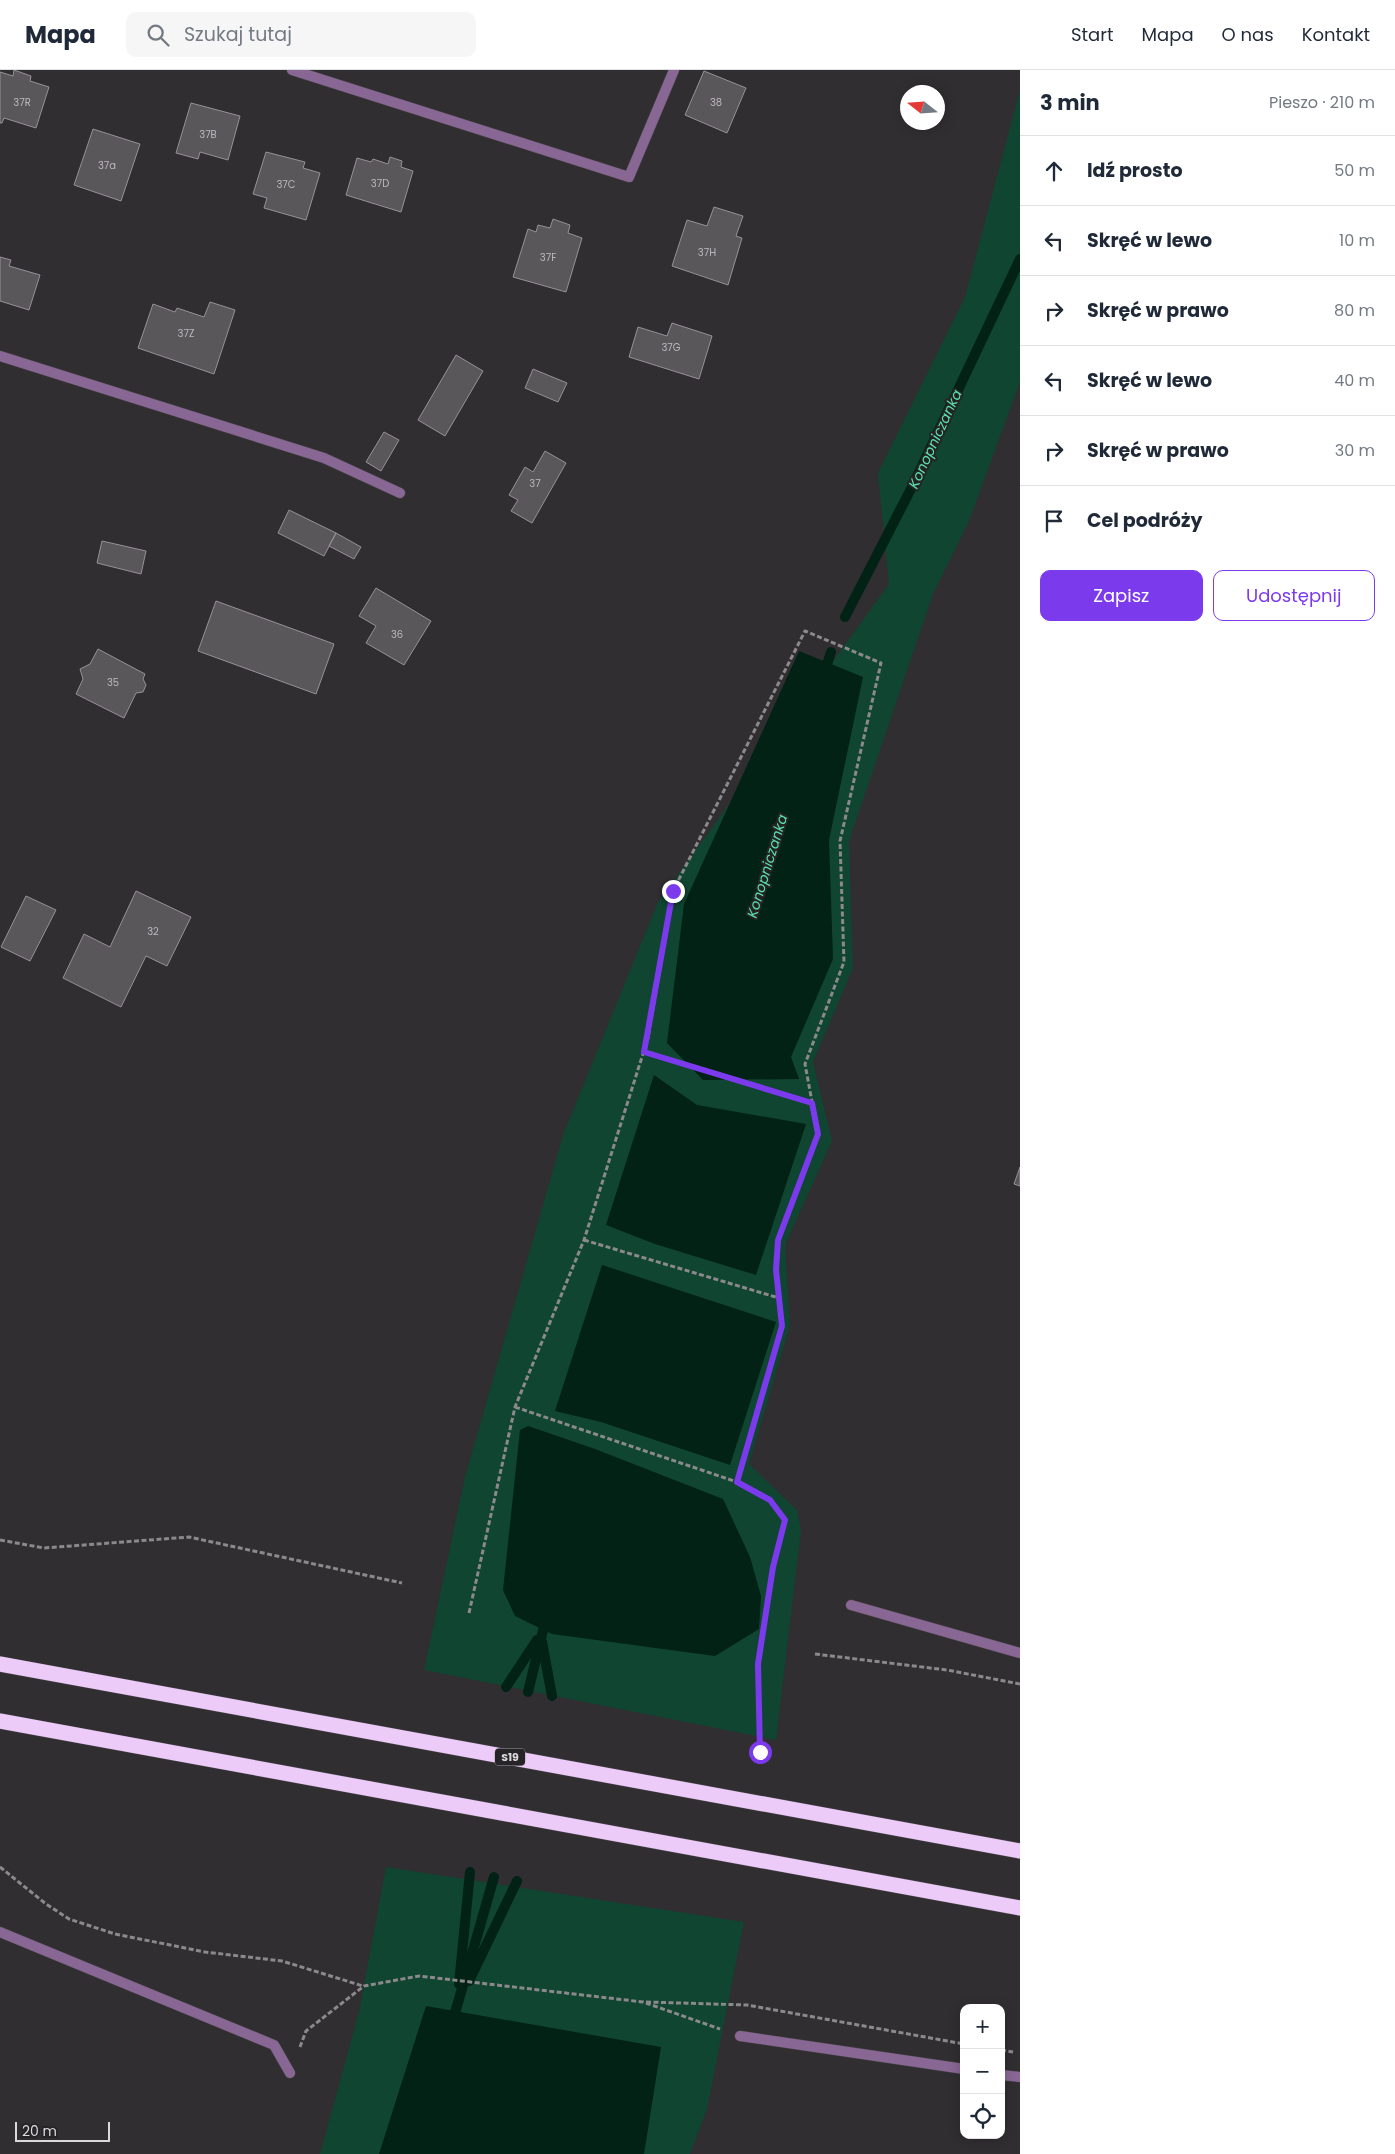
<!DOCTYPE html>
<html lang="pl">
<meta charset="utf-8">
<style>
:root{--surface:#fff;--page:#f6f6f7;--text:#1f2937;--muted:#747a83;--line:#e0e1e3;--accent:#7c3aed}
body{margin:0;font-family:Poppins,sans-serif;background:var(--page);color:var(--text)}
.controls{position:absolute;right:15px;bottom:15px;display:grid;overflow:hidden;border-radius:10px;box-shadow:0 2px 12px #0003}
.controls button{width:45px;height:45px;display:grid;place-items:center;padding:0;border:0;border-bottom:1px solid var(--line);background:var(--surface);color:var(--text);font:25px sans-serif}
.compass{position:absolute;left:900px;top:15px;width:45px;height:45px;border-radius:50%;background:var(--surface);box-shadow:0 2px 12px #0003;rotate:287deg}
.scale{position:absolute;left:15px;bottom:12px;width:95px;box-sizing:border-box;padding-left:5px;border:2px solid #dbd9dc;border-top:0;font-size:14px;line-height:18px;white-space:nowrap;color:#dbd9dc;-webkit-text-stroke:4px #272428;paint-order:stroke}
.stop{position:absolute;width:15px;height:15px;margin:-11px;border:4px solid #7c3aed;border-radius:50%;background:#fff}
.stop.end{background:#7c3aed;border-color:#fff;box-shadow:0 1px 5px #0008}
.list{margin:0;padding:0;list-style:none}
h2{display:flex;justify-content:space-between;align-items:center;height:65px;margin:0;padding:0 20px;font-size:21px}
h2 small{font-size:16px;font-weight:400;color:var(--muted)}
.list li{display:grid;grid-template-columns:32px 1fr auto;gap:15px;align-items:center;box-sizing:border-box;height:70px;padding:0 20px;border-top:1px solid var(--line)}
.list b{display:block;font-size:19px;white-space:nowrap}
.list em{font-size:16px;font-style:normal;color:var(--muted)}
.actions{display:flex;gap:10px;padding:15px 20px}
.actions a{flex:1;padding:11px 0;border:1px solid var(--accent);border-radius:10px;text-align:center;font-size:18px;color:var(--accent)}
.actions .main{background:var(--accent);color:#fff}
.icon{flex:none;width:28px;height:28px;fill:none;stroke:currentColor;stroke-width:2;stroke-linecap:round;stroke-linejoin:round}
.map{position:relative;flex:none;width:1020px;height:2084px;overflow:hidden}
header{display:flex;align-items:center;gap:30px;box-sizing:border-box;height:70px;padding:0 25px;background:var(--surface);border-bottom:1px solid var(--line)}
header strong{font-size:24px}
nav{display:flex;gap:28px;margin-inline-start:auto;font-size:18px}
.search{width:350px;height:45px;background:var(--page);display:flex;align-items:center;gap:12px;box-sizing:border-box;padding:0 18px;border-radius:10px;color:var(--muted);font-size:19px}
main{display:flex}
aside{flex:1;background:var(--surface)}
.map>svg:first-child{display:block}
</style>
<header>
<strong>Mapa</strong>
<div class="search"><svg class="icon" aria-label="search" viewBox="0 0 24 24"><circle cx="10" cy="10" r="6"/><path d="M15 15l6 6"/></svg>Szukaj tutaj</div>
<nav><a>Start</a><a>Mapa</a><a>O nas</a><a>Kontakt</a></nav>
</header>
<main>
<div class="map">
<svg width="1020" height="2084" viewBox="0 0 1020 2084">
<rect width="100%" height="100%" fill="#312e32"/>
<!-- green -->
<path fill="#0f4531" d="M1020 20V312L969 451 933 524 849 771 853 898 813 992 832 1071 785 1175 790 1255 749 1394 797 1440 801 1460 776 1670 424 1600 465 1407 563 1065 658 832 889 514 878 403 965 227Z
M386 1797 744 1852 707 2039 690 2084H320L359 1942Z"/>
<!-- water -->
<path fill="#012215" d="M799 581 863 607 829 770 833 889 791 987 799 1009 703 1010 667 973 684 834Z
M654 1005 697 1035 806 1054 756 1205 655 1174 606 1155Z
M602 1195 776 1252 730 1395 601 1352 555 1341Z
M528 1356 595 1379 723 1429 750 1487 761 1526 759 1559 715 1586 552 1564 515 1546 503 1520 520 1360Z
M426 1936 661 1977 644 2084H379Z"/>
<g fill="none" stroke-linecap="round" stroke-linejoin="round">
<!-- stream -->
<path stroke="#012215" stroke-width="10" d="M845 547 914 413 1020 189
M824 604 831 582
M542 1572 552 1626
M506 1617 537 1570
M528 1622 546 1548
M469 1911 517 1811
M459 1914 470 1802
M453 1950 494 1807"/>
</g>
<!-- building -->
<path fill="#5a575b" stroke="#969297" d="M14 0 31 6 30 11 49 17 36 58 4 48 2 53H0V2L13 6Z
M704 1 746 18 727 63 685 45Z
M191 33 240 46 228 90 200 82 198 89 176 83Z
M93 59 140 74 121 131 74 115Z
M266 82 305 92 303 98 320 103 306 150 264 138 267 128 253 124Z
M390 87 402 91 401 97 413 101 401 142 346 125 357 88 371 92 373 89 388 94Z
M714 137 743 146 736 166 742 168 728 215 672 196 687 150 707 156Z
M553 149 570 155 568 163 582 168 566 222 513 207 528 159 536 162 538 155 550 158Z
M0 187 11 190 9 196 40 205 29 240 0 231Z
M210 232 235 240 214 304 138 278 153 234 175 242 177 238 204 247Z
M672 253 712 266 699 309 629 287 638 257 667 266Z
M456 285 483 301 445 366 418 350Z
M533 299 567 313 558 332 525 318Z
M384 362 399 370 381 401 366 392Z
M545 381 566 393 532 453 511 441 518 430 509 425 525 397 533 402Z
M289 440 336 463 324 486 278 463Z
M336 463 361 477 354 489 329 476Z
M102 471 146 481 141 504 97 493Z
M376 518 431 551 404 595 366 573 376 556 359 546Z
M216 531 334 574 316 624 198 581Z
M98 579 145 604 143 609 146 615 143 622 136 623 124 648 76 624 83 609 80 599 90 594Z
M136 821 191 847 167 896 146 886 121 937 63 908 84 864 110 877Z
M26 826 56 840 30 891 1 877Z
M1020 1097V1116L1014 1114Z"/>
<g fill="none" stroke-linecap="round" stroke-linejoin="round">
<!-- service casing -->
<g stroke="#4c494d" stroke-width="11">
<path id="service" d="M0 286 324 388 400 423
M851 1535 1020 1583
M740 1966 964 1999
M1001 2005 1020 2007"/>
</g>
<!-- minor casing -->
<g stroke="#4c494d" stroke-width="11">
<path id="minor" d="M292 0 629 107 674 0
M0 1862 274 1975 290 2003"/>
</g>
<!-- motorway casing -->
<g stroke="#4c494d" stroke-width="16">
<path id="motorway" d="M0 1594 1020 1781
M0 1651 1020 1838"/>
</g>
<!-- path -->
<path stroke="#8b898c" stroke-width="3" stroke-dasharray="5 2.5" stroke-linecap="butt" d="M644 982 812 1033
M584 1170 779 1228
M515 1337 737 1412
M0 1470 44 1478 189 1467 402 1513
M469 1543 515 1337 584 1170 648 968 673 821 805 561 881 593 840 771 844 892 805 994 818 1064 778 1170 776 1200 782 1256 737 1412 770 1430 785 1450 773 1497 758 1595 760 1682
M815 1584 947 1600 1020 1614
M0 1797 46 1834 69 1849 115 1864 205 1882 282 1891 363 1916
M646 1932 747 1935 964 1974
M300 1977 306 1961 364 1916 419 1906 643 1932 720 1959
M1001 1980 1013 1982"/>
<!-- service -->
<use href="#service" stroke="#896795" stroke-width="10"/>
<!-- minor -->
<use href="#minor" stroke="#896795" stroke-width="10"/>
<!-- motorway -->
<use href="#motorway" stroke="#eccbf8" stroke-width="15"/>
</g>
<g fill="none" stroke-linecap="round" stroke-linejoin="round">
<!-- route -->
<path stroke="#7c3aed" stroke-width="6" d="M673 821 644 982 812 1033 818 1064 778 1170 776 1200 782 1256 737 1412 770 1430 785 1450 773 1497 758 1594 760 1682"/>
</g>
<g text-anchor="middle" dominant-baseline="central" stroke-width="4" stroke-linejoin="round" paint-order="stroke">
<!-- number labels -->
<g font-size="10" fill="#bbb8bc">
<text x="22" y="32">37R</text>
<text x="716" y="32">38</text>
<text x="208" y="64">37B</text>
<text x="107" y="95">37a</text>
<text x="380" y="113">37D</text>
<text x="286" y="114">37C</text>
<text x="707" y="182">37H</text>
<text x="548" y="187">37F</text>
<text x="186" y="263">37Z</text>
<text x="671" y="277">37G</text>
<text x="535" y="413">37</text>
<text x="397" y="564">36</text>
<text x="113" y="612">35</text>
<text x="153" y="861">32</text>
</g>
<!-- shield labels -->
<rect fill="#272428" stroke="#a5a3a6" stroke-width="1" x="495" y="1678.5" width="30" height="17" rx="4"/>
<g font-size="11" font-weight="bold" fill="#dbd9dc">
<text x="510" y="1687">S19</text>
</g>
<!-- water labels -->
<g font-size="14" font-style="italic" fill="#56e3ab" stroke="#272428">
<text transform="translate(935 369) rotate(-65)">Konopniczanka</text>
<text transform="translate(767 796) rotate(-73)">Konopniczanka</text>
</g>
</g>
</svg>
<div class="controls">
<button>+</button>
<button>−</button>
<button><svg class="icon" aria-label="locate" viewBox="0 0 24 24"><circle cx="12" cy="12" r="6"/><path d="M12 2v4M12 18v4M2 12h4M18 12h4"/></svg></button>
</div>
<svg class="compass" viewBox="-18 -18 36 36"><path d="M0-13l5 13h-10z" fill="#e53935"/><path d="M0 13l5-13h-10z" fill="#747a83"/></svg>
<div class="scale">20 m</div>
<div class="stop" style="left:760px;top:1682px"></div>
<div class="stop end" style="left:673px;top:821px"></div>
</div>
<aside>
<h2>3 min<small>Pieszo · 210 m</small></h2>
<ul class="list">
<li><svg class="icon" aria-label="ahead" viewBox="0 0 24 24"><path d="M12 20V5M6 11l6-6 6 6"/></svg><div><b>Idź prosto</b></div><em>50 m</em></li>
<li><svg class="icon" aria-label="left" viewBox="0 0 24 24"><path d="M17 20v-9H6M10 6l-5 5 5 5"/></svg><div><b>Skręć w lewo</b></div><em>10 m</em></li>
<li><svg class="icon" aria-label="right" viewBox="0 0 24 24"><path d="M7 20v-9h11M14 6l5 5-5 5"/></svg><div><b>Skręć w prawo</b></div><em>80 m</em></li>
<li><svg class="icon" aria-label="left" viewBox="0 0 24 24"><path d="M17 20v-9H6M10 6l-5 5 5 5"/></svg><div><b>Skręć w lewo</b></div><em>40 m</em></li>
<li><svg class="icon" aria-label="right" viewBox="0 0 24 24"><path d="M7 20v-9h11M14 6l5 5-5 5"/></svg><div><b>Skręć w prawo</b></div><em>30 m</em></li>
<li><svg class="icon" aria-label="arrive" viewBox="0 0 24 24"><path d="M6 21V4h12l-3 4 3 4H6"/></svg><div><b>Cel podróży</b></div></li>
</ul>
<div class="actions"><a class="main">Zapisz</a><a>Udostępnij</a></div>
</aside>
</main>
